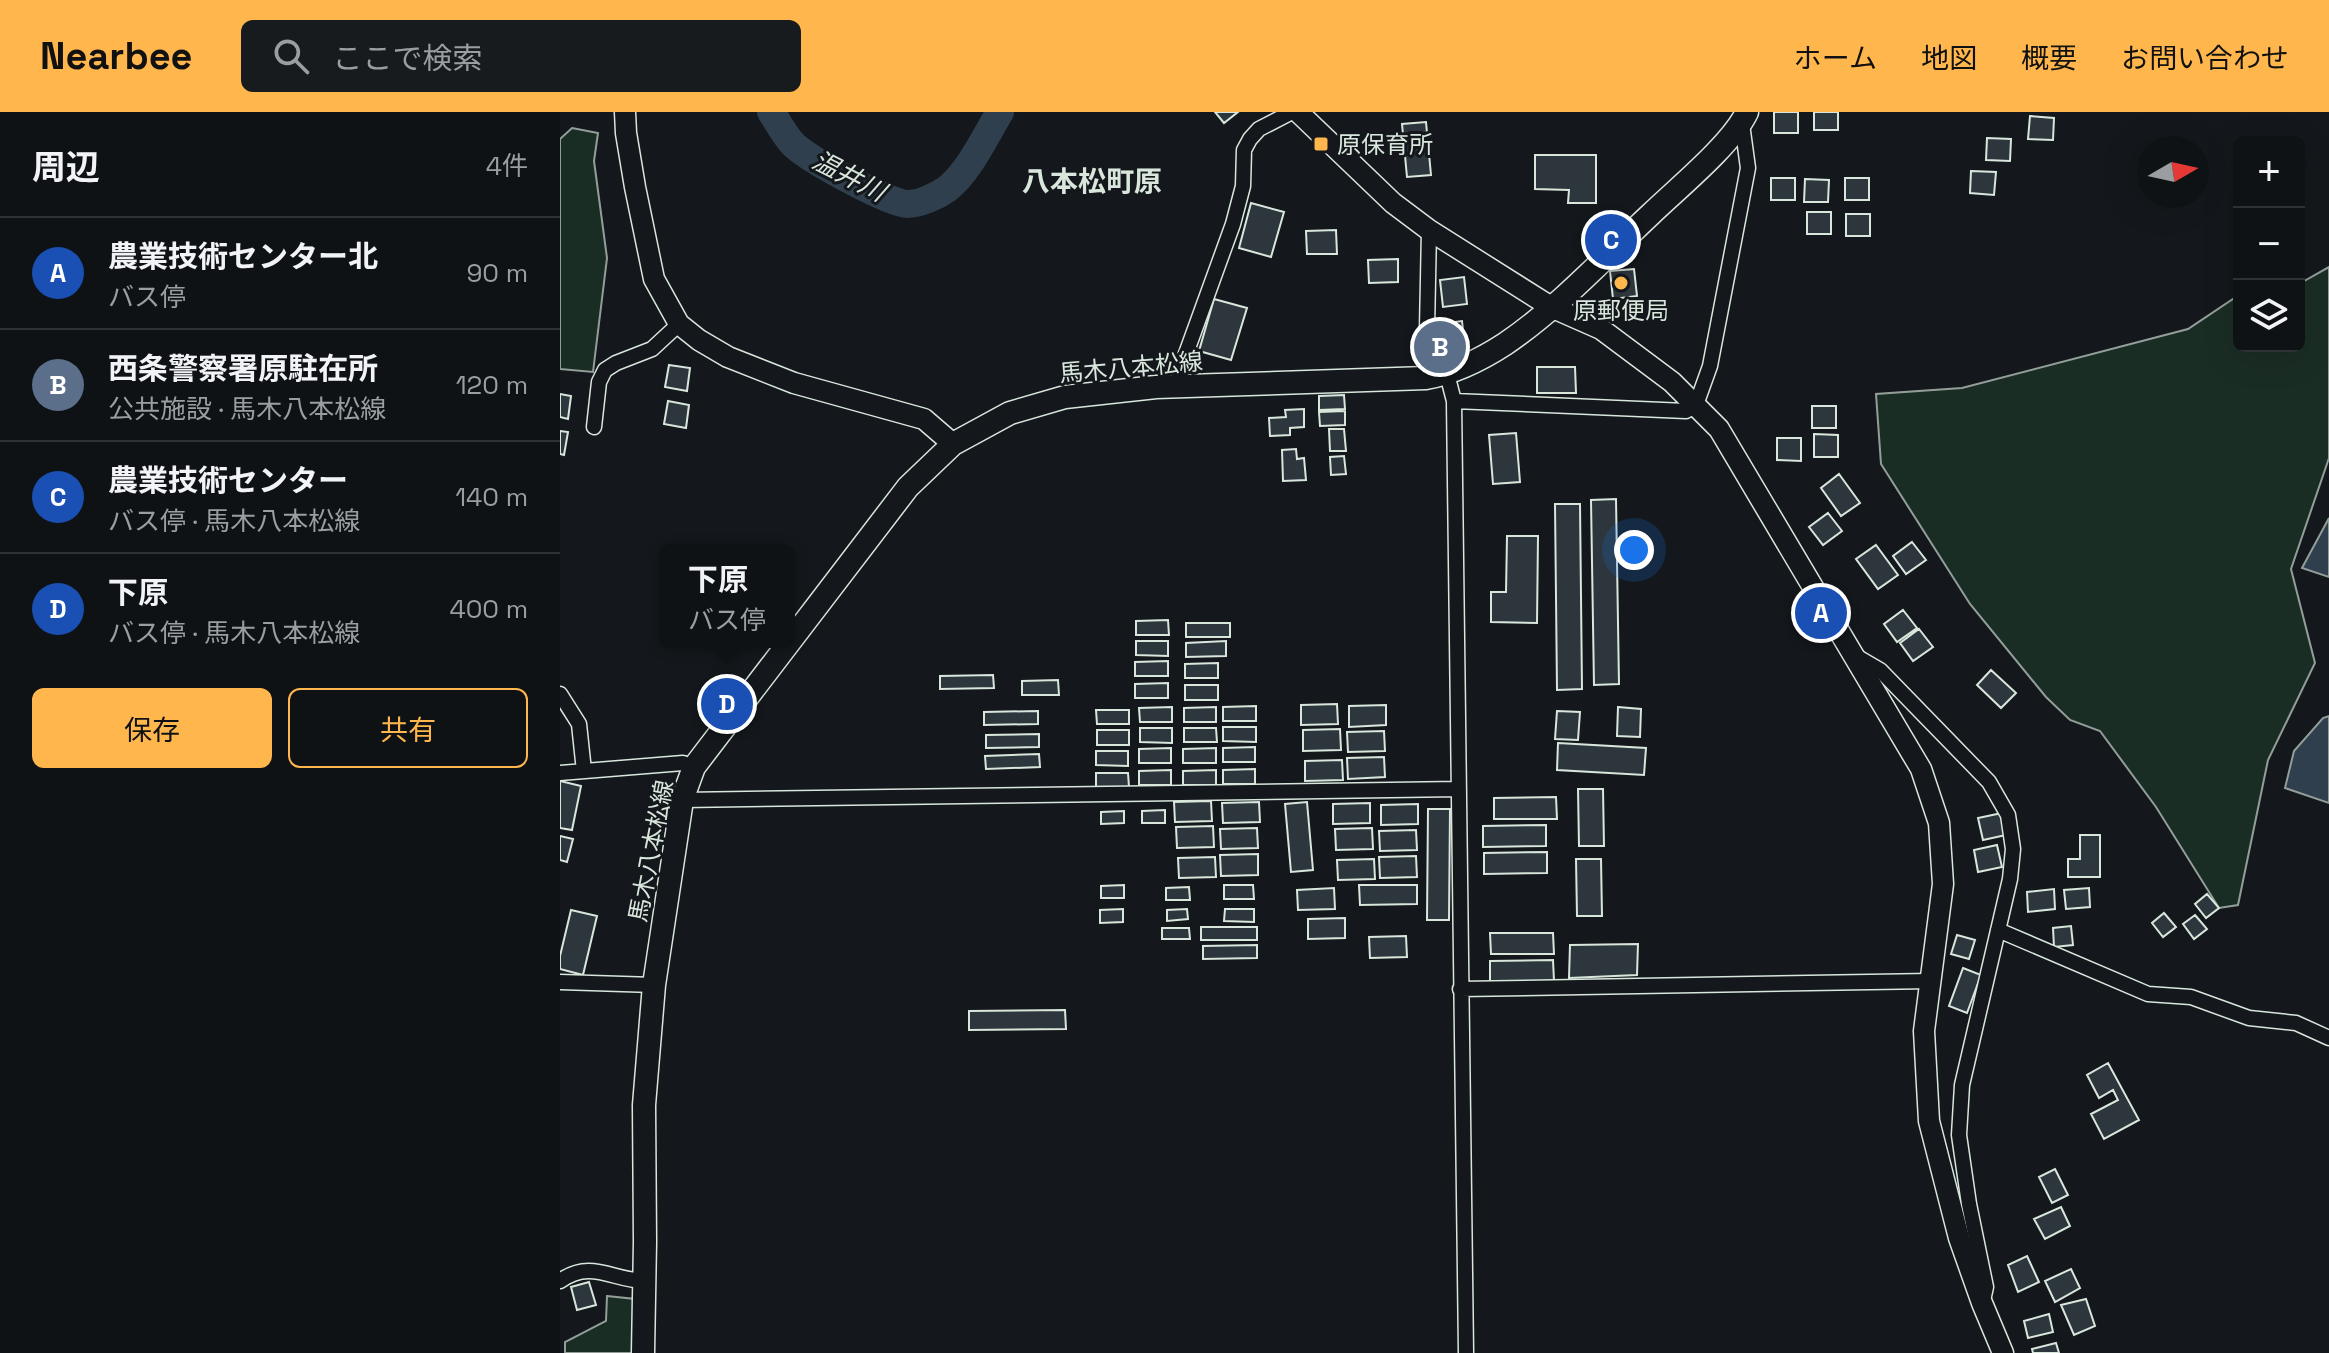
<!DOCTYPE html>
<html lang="ja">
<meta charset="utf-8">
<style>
:root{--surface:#0f1215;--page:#181b1e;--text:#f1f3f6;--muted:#9b9ea0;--line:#2f3234;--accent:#ffb74d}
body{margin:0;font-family:"Space Grotesk","Noto Sans JP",sans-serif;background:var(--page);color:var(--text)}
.controls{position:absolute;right:24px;top:24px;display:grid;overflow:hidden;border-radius:12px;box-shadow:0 8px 32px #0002}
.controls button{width:72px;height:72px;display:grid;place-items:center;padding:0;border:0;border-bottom:2px solid var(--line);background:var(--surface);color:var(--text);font:40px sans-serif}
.compass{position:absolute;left:1577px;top:24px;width:72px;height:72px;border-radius:50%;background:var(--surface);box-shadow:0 8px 32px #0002;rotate:81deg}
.you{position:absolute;left:1074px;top:438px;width:28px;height:28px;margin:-20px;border:6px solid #fff;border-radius:50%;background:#1a73e8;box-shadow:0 0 0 12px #1a73e833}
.badge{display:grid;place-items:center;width:52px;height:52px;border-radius:50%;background:var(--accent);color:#fff;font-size:26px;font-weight:700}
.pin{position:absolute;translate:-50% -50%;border:4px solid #fff;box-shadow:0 2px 8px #0006}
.popup{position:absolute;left:99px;top:432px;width:136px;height:104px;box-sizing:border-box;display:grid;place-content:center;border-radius:12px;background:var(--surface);filter:drop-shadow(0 2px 6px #0005);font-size:26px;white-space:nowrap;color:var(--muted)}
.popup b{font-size:30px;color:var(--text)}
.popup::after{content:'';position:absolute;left:50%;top:100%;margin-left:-16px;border:16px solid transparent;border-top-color:var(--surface)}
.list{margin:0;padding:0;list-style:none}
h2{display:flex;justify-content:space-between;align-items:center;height:104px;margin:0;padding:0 32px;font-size:34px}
h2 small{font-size:26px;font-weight:400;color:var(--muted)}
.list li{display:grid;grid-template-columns:52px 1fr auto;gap:24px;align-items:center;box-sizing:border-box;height:112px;padding:0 32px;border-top:2px solid var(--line)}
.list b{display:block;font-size:30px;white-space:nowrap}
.list p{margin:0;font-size:26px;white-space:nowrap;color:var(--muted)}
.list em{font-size:26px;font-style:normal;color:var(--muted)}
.actions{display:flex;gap:16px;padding:24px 32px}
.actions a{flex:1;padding:18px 0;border:2px solid var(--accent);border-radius:12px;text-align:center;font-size:28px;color:var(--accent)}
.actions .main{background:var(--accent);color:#111}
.icon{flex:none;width:44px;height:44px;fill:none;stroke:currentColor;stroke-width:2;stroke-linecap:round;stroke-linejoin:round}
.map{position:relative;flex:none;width:1769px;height:1241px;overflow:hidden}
header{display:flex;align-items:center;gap:48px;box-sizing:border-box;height:112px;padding:0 40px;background:var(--accent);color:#111}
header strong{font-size:38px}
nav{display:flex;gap:44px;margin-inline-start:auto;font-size:28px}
.search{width:560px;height:72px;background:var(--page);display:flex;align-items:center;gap:20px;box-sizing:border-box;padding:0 28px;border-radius:12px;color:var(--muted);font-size:30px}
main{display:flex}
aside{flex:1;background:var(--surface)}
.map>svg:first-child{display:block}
</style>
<header>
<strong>Nearbee</strong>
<div class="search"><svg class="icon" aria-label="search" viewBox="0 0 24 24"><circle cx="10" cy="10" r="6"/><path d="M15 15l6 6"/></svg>ここで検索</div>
<nav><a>ホーム</a><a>地図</a><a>概要</a><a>お問い合わせ</a></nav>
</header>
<main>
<aside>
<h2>周辺<small>4件</small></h2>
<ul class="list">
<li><span class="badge" style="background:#1a4fb4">A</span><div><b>農業技術センター北</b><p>バス停</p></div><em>90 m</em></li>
<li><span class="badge" style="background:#5c6f8a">B</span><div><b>西条警察署原駐在所</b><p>公共施設 · 馬木八本松線</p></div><em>120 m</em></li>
<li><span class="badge" style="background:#1a4fb4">C</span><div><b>農業技術センター</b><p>バス停 · 馬木八本松線</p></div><em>140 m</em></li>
<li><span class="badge" style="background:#1a4fb4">D</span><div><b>下原</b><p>バス停 · 馬木八本松線</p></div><em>400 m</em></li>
</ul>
<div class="actions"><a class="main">保存</a><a>共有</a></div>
</aside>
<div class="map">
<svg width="1769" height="1241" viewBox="0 0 1769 1241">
<rect width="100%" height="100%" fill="#14181c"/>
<!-- green -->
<path fill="#1a2d24" stroke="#939e99" stroke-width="2" d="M12 16 38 21 34 49 47 146 33 260 0 257V27Z
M1769 155V346L1731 457 1755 551 1708 648 1678 793 1659 796 1596 695 1540 619 1510 608 1486 585 1410 492 1321 352 1316 282 1402 276 1628 217 1673 187 1679 186V234H1739V172Z
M47 1184 75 1187 72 1241H5V1230L46 1209Z"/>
<!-- water -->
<path fill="#2f3f4d" stroke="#939e99" stroke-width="2" d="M1769 406V465L1742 456Z
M1769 604V691L1725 676 1734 639 1763 606Z"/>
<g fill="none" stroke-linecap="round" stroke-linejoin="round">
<!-- river -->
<path stroke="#2f3f4d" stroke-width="28" d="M211 0C218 10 224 22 232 31 245 46 328 91 347 92 360 92 377 84 387 77 409 60 426 23 440 0"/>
</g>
<!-- building -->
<path fill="#2c363c" stroke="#d8e6dc" stroke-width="2" d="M655 0H678L664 11Z
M1214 0H1238V21H1214Z
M1254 0H1278V18H1254Z
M1470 4 1494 6 1493 28 1468 27Z
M866 10 871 63 847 65 842 12Z
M1427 26 1451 27 1450 49 1426 48Z
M975 43H1036V91H1008L1009 78 975 77Z
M1411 59 1436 60 1434 83 1410 81Z
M1211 66H1235V88H1211Z
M1285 66H1309V88H1285Z
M1245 67 1269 68 1268 90H1244Z
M691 91 724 100 711 145 679 136Z
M1247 100H1271V122H1247Z
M1286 102H1310V124H1286Z
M776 118 777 142H747L746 119Z
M838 147V170L809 171 808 148Z
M1074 157 1077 184 1053 187 1050 159Z
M904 165 907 192 883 195 880 168Z
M654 187 687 196 671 248 639 239Z
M902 209 905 237 881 239 878 212Z
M109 253 130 256 127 279 105 275Z
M977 255H1015L1016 281H977Z
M0 282 11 284 8 307 0 305Z
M784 283 785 297 759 298V284Z
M108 289 129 293 126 316 104 312Z
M1252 294H1276V316H1252Z
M744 297V315L730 316V323L710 324 709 306 726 305 725 298Z
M785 299V313L760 314 759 300Z
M769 317H784L786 339H770Z
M0 319 8 320 4 343 0 342Z
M956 321 960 370 933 372 929 323Z
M1254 322 1278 323V345H1254Z
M1217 326H1241V349L1217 348Z
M736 337 737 347 744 346 746 368 723 369 722 338Z
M784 344 786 362 771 363 770 345Z
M1279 362 1300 391 1281 404 1261 376Z
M1056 387 1059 572 1034 573 1031 388Z
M995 392H1020L1022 577 997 578Z
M1268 401 1282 419 1263 433 1249 415Z
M947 424H978L977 511 931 510V480H946Z
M1352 430 1366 448 1346 462 1333 444Z
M1316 433 1338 463 1318 477 1296 447Z
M1343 498 1357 516 1337 530 1324 512Z
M608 508 609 523H576V509Z
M626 511H670V525H626Z
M1359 517 1373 535 1353 549 1340 531Z
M576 529H608V544L576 543Z
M666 529V544L626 545V531Z
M608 549V564H575V550Z
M658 551V566H625V552Z
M1431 558 1456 581 1441 596 1417 573Z
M433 563 434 576 380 577V564Z
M498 568 499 583H462V569Z
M608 571V586H575V572Z
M625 573H658V588H625Z
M777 592 778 612 741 613V593Z
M826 593V613L789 615V594Z
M696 594V609H663V595Z
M612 595V610H580L579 596Z
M656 595V610H624V596Z
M1058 595 1081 597 1080 625 1057 624Z
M536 598H569V612H537Z
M478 599V612L424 613V600Z
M997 599 1020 600 1018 628 995 627Z
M663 615H696V630L663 629Z
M580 616H612V631L580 630Z
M624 616H656L657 630H624Z
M780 617 781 638 743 639V618Z
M537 618H569V633H537Z
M824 619 825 639 788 640 787 620Z
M479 622V635L426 636V623Z
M998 631 1086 636 1084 663 997 658Z
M695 635V650H663V636Z
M611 636V651H579V637Z
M656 636V651H623V637Z
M536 639H568V654L536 653Z
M479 642 480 655 426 657 425 644Z
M824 645 825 665 788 667 787 646Z
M782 648 783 668 745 669V649Z
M695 657V672H663V658Z
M611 658V673H579V659Z
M656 658V673H623V659Z
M536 661H568L569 675H536Z
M0 669 21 674 12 718 0 716Z
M1018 677H1043L1044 734H1019Z
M996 685 997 707H934V686Z
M651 689 652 709 615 710 614 690Z
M699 690 700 710 663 711 662 691Z
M747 690 753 758 731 760 725 692Z
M810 691V711L773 712V692Z
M858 692V712L821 713V693Z
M868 697H890L889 808H867Z
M605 698V711H582V699Z
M564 699V711L541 712V700Z
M1442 701 1446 723 1423 728 1418 706Z
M986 713V734L923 735V714Z
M653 714 654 735 617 736 616 715Z
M697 716 698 736 661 737 660 717Z
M812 716 813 737 776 738 775 717Z
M856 718 857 738 820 739 819 719Z
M1520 723H1540V765H1508V747H1520Z
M0 724 13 727 7 750 0 748Z
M1437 733 1442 755 1418 760 1414 738Z
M987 740V761L924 762V741Z
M698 742V763L661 764 660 743Z
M856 744 857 765 820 766 819 745Z
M655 745 656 765 619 766 618 746Z
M814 747 815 767 778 768 777 748Z
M1016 747H1041L1042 804H1017Z
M564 773V786H541V774Z
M664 773H693L694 787H664Z
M799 773H857V792L800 793Z
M629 775 630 788H606V776Z
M774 776 775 797 738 798 737 778Z
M1529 776 1530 795 1506 797 1504 778Z
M1494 777 1495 797 1468 800 1467 780Z
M1647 782 1659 796 1646 806 1635 792Z
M563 797V810L540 811V798Z
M627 797 628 807 607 809V798Z
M665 797H694V810L664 809Z
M11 798 37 804 23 863 0 857V844Z
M1604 801 1616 815 1603 825 1592 811Z
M1635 803 1647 817 1634 827 1623 812Z
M785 806V826L748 827V807Z
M1511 814 1513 833 1494 835 1493 816Z
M641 815H697V828H641Z
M602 816H629L630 827H602Z
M930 821H993L994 842H931Z
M1397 823 1415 828 1409 847 1391 842Z
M846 824 847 845 810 846 809 825Z
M1078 832 1077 863 1009 866 1010 833Z
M697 833V846L643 847V834Z
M993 848 994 869 930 870V849Z
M1403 856 1421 863 1407 901 1389 894Z
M505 898 506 917 409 918V899Z
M1548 951 1579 1008 1544 1027 1531 1002 1558 988 1553 978 1539 986 1527 963Z
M1495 1057 1508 1083 1492 1091 1479 1065Z
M1501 1095 1510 1114 1485 1127 1474 1107Z
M1467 1144 1479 1170 1458 1180 1448 1153Z
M1511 1157 1520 1176 1495 1190 1485 1169Z
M29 1170 36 1193 17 1198 11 1175Z
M1526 1187 1535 1214 1514 1223 1501 1193Z
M1489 1202 1493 1220 1468 1226 1464 1209Z
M1496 1231 1499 1241H1473L1472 1237Z"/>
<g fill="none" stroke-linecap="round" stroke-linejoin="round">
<!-- street casing -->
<g stroke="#d8e6dc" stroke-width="17">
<path id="street" d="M887 262 894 289 906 1241
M866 266 869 118
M619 274V261L673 112 683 74 684 38 690 27 699 17 732 0
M894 289 1126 299 1136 293 1150 254 1188 56 1182 12
M34 315 39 270 45 258 56 251 92 237 119 212
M1296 544 1320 558 1429 670 1448 703 1453 737 1450 767 1402 973 1399 1023 1409 1092 1426 1175 1424 1184
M0 582 19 612 24 659
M0 661 123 651 134 655
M122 688 899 677
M1438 818 1588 882 1631 885 1689 906 1736 911 1769 926
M0 870 94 873
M900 877 1371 869
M0 1169C31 1147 52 1168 84 1169"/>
</g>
<!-- secondary casing -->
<g stroke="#d8e6dc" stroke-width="23">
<path id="secondary" d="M65 0 66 21 75 75 94 167 119 212 139 228 168 245 234 271 364 307 393 332
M738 0 833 91 869 118 991 195 1041 217 1112 270 1159 317 1361 657 1379 711 1383 772 1364 919 1369 1009 1399 1126 1422 1191 1443 1241"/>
</g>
<!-- primary casing -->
<g stroke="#d8e6dc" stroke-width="25">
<path id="primary" d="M83 1241 85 1130 84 993 94 873 122 688 134 655 348 375 393 332 450 301 505 285 596 275 866 266C893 261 922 247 945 232 997 197 1045 145 1091 102 1118 76 1172 32 1187 0"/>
</g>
<!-- street -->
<use href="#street" stroke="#14181c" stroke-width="14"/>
<!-- secondary -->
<use href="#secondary" stroke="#14181c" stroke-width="20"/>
<!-- primary -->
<use href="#primary" stroke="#14181c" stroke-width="22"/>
</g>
<!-- markers -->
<g fill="#ffb74d" stroke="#14181c" stroke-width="3">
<rect x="753" y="24" width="16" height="16" rx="4"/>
<circle cx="1061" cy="171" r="8"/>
</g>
<g text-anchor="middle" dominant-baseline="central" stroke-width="6" stroke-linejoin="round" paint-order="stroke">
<!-- poi labels -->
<g font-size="24" fill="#d8e6dc" stroke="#14181c" text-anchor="start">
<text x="777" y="32">原保育所</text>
<text x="1061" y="198" text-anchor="middle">原郵便局</text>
</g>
<!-- street labels -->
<g font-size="24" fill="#d8e6dc" stroke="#14181c">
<text transform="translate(571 255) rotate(-5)">馬木八本松線</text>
<text transform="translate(91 739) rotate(-79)">馬木八本松線</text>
</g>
<!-- water labels -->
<g font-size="26" font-style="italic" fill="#d8e6dc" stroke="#14181c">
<text transform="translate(289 64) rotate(27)">温井川</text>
</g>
<!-- quarter labels -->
<g font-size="28" font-weight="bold" fill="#d8e6dc" stroke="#14181c">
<text x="532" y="69">八本松町原</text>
</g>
</g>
</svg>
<div class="controls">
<button>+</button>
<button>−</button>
<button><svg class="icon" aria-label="layers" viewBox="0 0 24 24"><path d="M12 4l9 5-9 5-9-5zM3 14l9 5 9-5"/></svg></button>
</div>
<svg class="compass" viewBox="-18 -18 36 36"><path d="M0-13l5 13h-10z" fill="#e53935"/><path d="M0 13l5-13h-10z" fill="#9b9ea0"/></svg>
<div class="you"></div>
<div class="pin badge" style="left:1261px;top:501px;background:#1a4fb4">A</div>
<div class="pin badge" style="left:880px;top:235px;background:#5c6f8a">B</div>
<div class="pin badge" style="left:1051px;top:128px;background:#1a4fb4">C</div>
<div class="pin badge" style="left:167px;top:592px;background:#1a4fb4">D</div>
<div class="popup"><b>下原</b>バス停</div>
</div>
</main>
